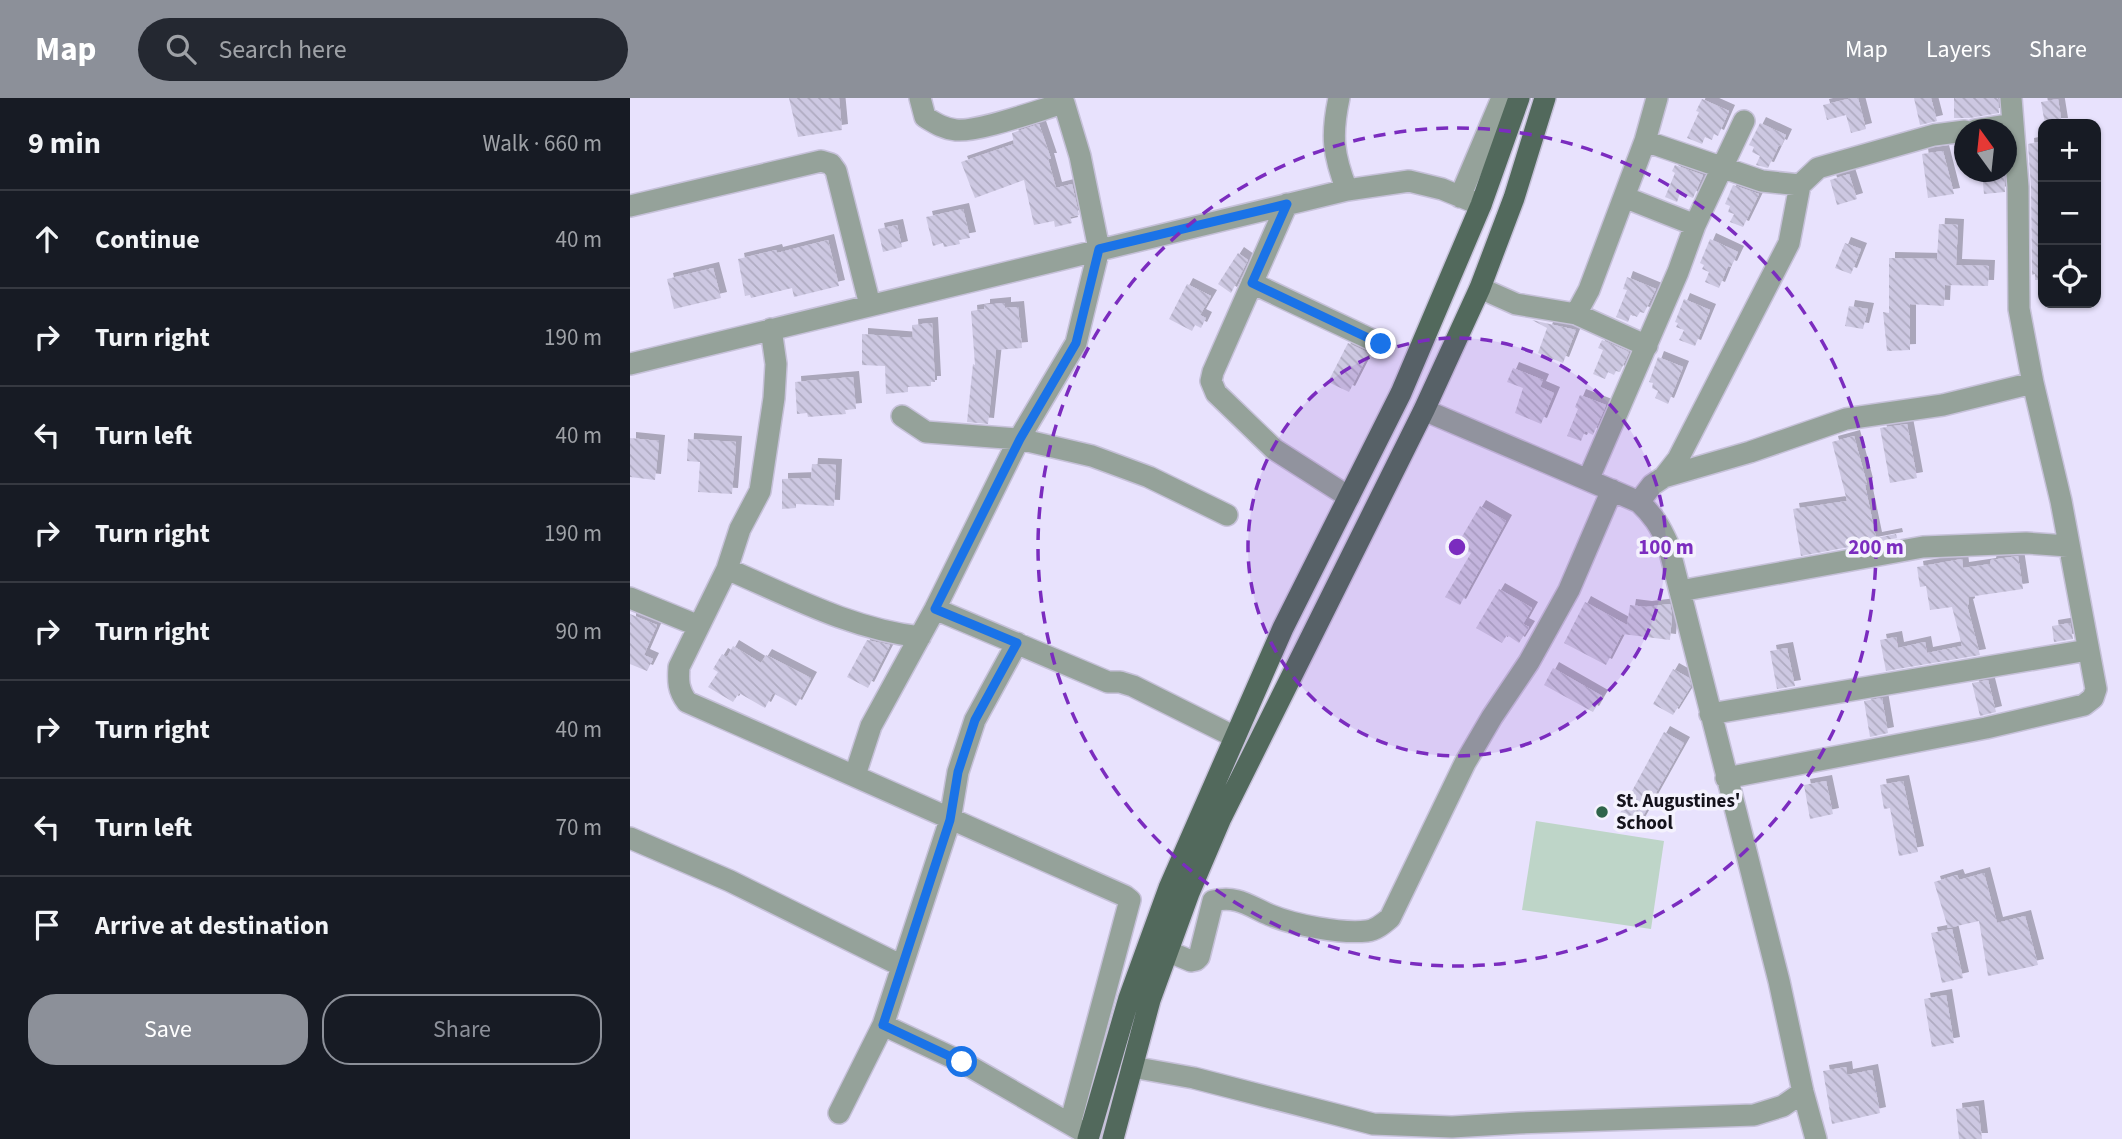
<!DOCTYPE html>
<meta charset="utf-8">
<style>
:root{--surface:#171b24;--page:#242831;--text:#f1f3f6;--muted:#9ea1a6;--line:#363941;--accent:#8c9099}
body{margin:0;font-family:"Source Sans 3",sans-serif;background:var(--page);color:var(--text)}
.controls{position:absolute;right:21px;top:21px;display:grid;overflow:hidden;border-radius:14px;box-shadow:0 2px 5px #0004}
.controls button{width:63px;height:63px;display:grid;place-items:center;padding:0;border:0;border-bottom:2px solid var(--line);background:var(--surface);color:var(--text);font:35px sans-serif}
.compass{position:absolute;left:1324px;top:21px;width:63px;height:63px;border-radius:50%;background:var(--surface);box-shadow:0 2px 5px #0004;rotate:345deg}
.stop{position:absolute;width:21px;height:21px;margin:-16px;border:5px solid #1a73e8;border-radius:50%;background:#fff}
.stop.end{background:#1a73e8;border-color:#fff;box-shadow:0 2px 7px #0008}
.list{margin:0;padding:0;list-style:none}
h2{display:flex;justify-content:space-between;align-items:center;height:91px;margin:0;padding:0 28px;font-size:30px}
h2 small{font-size:23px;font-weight:400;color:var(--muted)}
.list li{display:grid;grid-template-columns:46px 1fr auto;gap:21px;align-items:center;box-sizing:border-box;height:98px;padding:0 28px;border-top:2px solid var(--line)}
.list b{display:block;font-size:26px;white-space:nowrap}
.list em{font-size:23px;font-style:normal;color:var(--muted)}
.actions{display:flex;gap:14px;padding:21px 28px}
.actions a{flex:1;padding:16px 0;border:2px solid var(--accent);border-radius:28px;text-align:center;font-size:24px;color:var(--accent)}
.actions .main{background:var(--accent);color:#fff}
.icon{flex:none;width:38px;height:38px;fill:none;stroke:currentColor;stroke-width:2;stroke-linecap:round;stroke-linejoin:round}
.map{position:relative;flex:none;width:1492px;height:1041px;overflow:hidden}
header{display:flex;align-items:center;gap:42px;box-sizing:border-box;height:98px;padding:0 35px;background:var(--accent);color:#fff}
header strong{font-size:33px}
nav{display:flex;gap:38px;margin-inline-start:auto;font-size:24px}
.search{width:490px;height:63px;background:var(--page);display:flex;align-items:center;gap:18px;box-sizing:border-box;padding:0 24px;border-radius:38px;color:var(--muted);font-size:26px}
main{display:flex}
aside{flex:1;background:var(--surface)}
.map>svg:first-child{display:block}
</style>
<header>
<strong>Map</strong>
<div class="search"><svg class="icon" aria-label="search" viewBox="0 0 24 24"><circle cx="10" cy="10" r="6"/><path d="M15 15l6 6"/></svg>Search here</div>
<nav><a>Map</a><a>Layers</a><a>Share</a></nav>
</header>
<main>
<aside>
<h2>9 min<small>Walk · 660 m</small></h2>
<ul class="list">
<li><svg class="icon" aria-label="ahead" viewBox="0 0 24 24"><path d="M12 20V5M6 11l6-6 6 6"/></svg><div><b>Continue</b></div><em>40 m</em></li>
<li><svg class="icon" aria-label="right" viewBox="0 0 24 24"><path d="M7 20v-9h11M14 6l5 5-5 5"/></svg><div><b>Turn right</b></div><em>190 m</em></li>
<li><svg class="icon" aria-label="left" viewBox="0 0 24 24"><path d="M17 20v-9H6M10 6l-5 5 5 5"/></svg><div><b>Turn left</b></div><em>40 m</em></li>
<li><svg class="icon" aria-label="right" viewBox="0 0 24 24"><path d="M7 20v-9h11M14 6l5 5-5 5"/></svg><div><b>Turn right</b></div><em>190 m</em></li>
<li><svg class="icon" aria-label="right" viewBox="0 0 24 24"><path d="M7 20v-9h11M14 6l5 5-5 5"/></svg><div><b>Turn right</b></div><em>90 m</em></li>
<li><svg class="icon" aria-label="right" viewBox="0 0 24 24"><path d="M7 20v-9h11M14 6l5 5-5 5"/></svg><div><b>Turn right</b></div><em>40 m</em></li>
<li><svg class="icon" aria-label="left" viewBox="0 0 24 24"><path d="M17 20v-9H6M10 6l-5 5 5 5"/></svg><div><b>Turn left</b></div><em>70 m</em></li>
<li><svg class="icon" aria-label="arrive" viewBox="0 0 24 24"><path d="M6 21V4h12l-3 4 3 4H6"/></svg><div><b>Arrive at destination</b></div></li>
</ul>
<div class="actions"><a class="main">Save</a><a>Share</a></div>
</aside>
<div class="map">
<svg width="1492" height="1041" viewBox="0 0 1492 1041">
<defs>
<pattern id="building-back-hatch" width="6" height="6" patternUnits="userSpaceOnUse" patternTransform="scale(1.75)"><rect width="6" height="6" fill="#cdc8e2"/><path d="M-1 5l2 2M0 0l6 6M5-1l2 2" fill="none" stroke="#afabc1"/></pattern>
<filter id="shadow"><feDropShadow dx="6" dy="-6" stdDeviation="0" flood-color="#0004"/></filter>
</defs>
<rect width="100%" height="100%" fill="#e8e2fd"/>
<!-- green -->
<path fill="#bed5c8" d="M906 723 1034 743 1021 831 892 812Z"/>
<!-- building -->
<path fill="url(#building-back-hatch)" filter="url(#shadow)" d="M159 0H209L212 32 168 39Z
M1222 0H1228L1236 31 1221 35 1216 17 1197 22 1193 7Z
M1284 0H1301L1307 23 1290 27Z
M1324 0H1368L1369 15 1340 20H1324Z
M1072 1 1099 13 1088 38 1084 36 1082 42 1075 39 1072 46 1057 40 1069 14 1066 13Z
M1428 1 1432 26H1415L1411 4Z
M1130 25 1156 37 1151 48 1149 47 1138 70 1126 67 1130 58 1122 54 1124 49 1119 47Z
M409 26 421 61H418L426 90 442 86 449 117 440 119 442 125 425 129 424 123 404 127 394 82 345 100 331 64 384 46 382 35Z
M1408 44 1409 57H1413V182H1405V176L1402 177 1401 89 1398 46Z
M1313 53 1324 96 1298 100 1292 56Z
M1045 67 1073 77 1063 100 1050 95 1047 104 1035 99 1045 75 1042 73Z
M1352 74H1374L1375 94 1354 96Z
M1219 76 1227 101 1207 107 1200 82Z
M1103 87 1129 96 1113 129 1100 124 1104 116 1098 114 1100 108 1095 106Z
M333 111 340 140 329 142 330 146 314 149 313 145 303 148 296 119Z
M1309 126 1328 127 1326 167 1359 168 1358 188 1315 187 1314 208 1280 206V252L1257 253 1253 214 1259 215V160L1307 161Z
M267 127 272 149 253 154 248 131Z
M1080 141 1108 154 1101 169 1098 168 1089 190 1075 184 1079 174 1072 171 1074 167 1070 165Z
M198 142 209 188 164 199 162 190 121 200 120 197 115 198 108 161 146 152 147 155Z
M1215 145 1231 151 1221 176 1205 170Z
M608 155 618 162 601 195 588 186Z
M83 170 91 200 44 211 37 181Z
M997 179 1026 191 1014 215 1010 214 1007 219 1001 216 998 224 986 219 997 192 993 191Z
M557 186 581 198 570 217 576 220 571 230 565 227 562 233 539 221Z
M1054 201 1080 212 1065 248 1049 242 1054 232 1046 229 1048 225 1045 224Z
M375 205V210L388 209 392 250 366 252 358 326 337 324 343 266 345 267 341 213 354 211V207Z
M1219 208 1238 211 1233 231 1215 228Z
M902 222 946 232 933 265 908 255 917 230Z
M302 225 305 284H301V288L278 289V294L256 296 255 268 232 267V236L283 240 282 227Z
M972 242 999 254 990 274 986 273 984 277 978 274 975 281 963 276 973 252 968 250Z
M718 245 739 255 719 294 698 284Z
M1028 259 1053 269 1038 306 1025 300 1028 293 1022 290 1023 285 1019 284Z
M883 270 913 282 910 289 924 295 911 326 885 315 893 290 877 284Z
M223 279 226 311 215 312 216 316 178 319 177 315 167 316 165 284Z
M950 297 976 307 963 337 955 333 951 343 937 338 948 311 945 309Z
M1277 326 1287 380 1260 385 1250 330Z
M1224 338 1237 386 1235 387 1246 440 1266 436 1267 440 1171 458 1163 411 1217 403 1202 344Z
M0 340 29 343 25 382 0 379Z
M58 341 106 344 102 396 68 394 70 364 57 363Z
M182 366 206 367 204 408 166 406V410L152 411V381L181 380Z
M850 408 876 423 830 507 815 499 841 455 827 447Z
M1388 458 1393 491 1338 499 1339 506 1337 507 1350 557 1256 573 1250 542 1266 539 1268 550 1295 544 1297 555 1332 548 1322 509 1300 512 1296 488 1290 489 1287 469 1332 461 1333 470 1360 466 1361 462Z
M869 491 902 510 893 526 899 529 889 545 877 537 872 545 846 530Z
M955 504 997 527 1000 507 1016 509 1040 506 1042 517 1040 542 992 536 976 567 934 545Z
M0 516 27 527 14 557 23 561 17 573 0 566Z
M1440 525 1443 541 1424 544 1422 528Z
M237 542 260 547 238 590 217 579Z
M103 548 131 565 136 557 181 580 166 608 143 595 135 610 109 595 103 604 78 589 88 574 83 571 92 556 97 559Z
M1157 550 1165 588 1147 591 1140 553Z
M923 570 972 598 963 614 914 587Z
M1043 571 1059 580 1061 588 1043 617 1023 606Z
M1358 582 1366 614 1350 618 1342 585Z
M1252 600 1258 635 1240 639 1234 603Z
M1034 634 1054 645 1008 727 989 717Z
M1196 683 1203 716 1180 721 1174 687Z
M1273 683 1288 754 1269 758 1260 710 1254 711 1250 687Z
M1354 775 1367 825 1395 818 1408 867 1358 878 1349 823 1318 830 1304 784 1327 777 1329 782Z
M1322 831 1333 880 1312 885 1301 835Z
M1316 897 1324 945 1302 949 1294 901Z
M1216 969 1217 977 1242 972 1250 1015 1202 1026 1193 973Z
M1348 1008 1352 1041H1329L1326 1011Z"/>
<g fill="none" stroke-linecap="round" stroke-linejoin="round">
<!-- minor casing -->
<g stroke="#c6c1d9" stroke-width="24">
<path id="minor" d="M709 0C701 37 703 57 717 92
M1345 32 1383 26
M1015 43 1132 83 1170 87 1188 70 1304 37 1335 33
M830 99 872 0
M994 99 1065 127
M657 106 583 274 581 283 586 295 644 351 719 399
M0 108 191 63 201 66 206 73 240 207
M622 185 751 246
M850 190 886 206 946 216 1017 248
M946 216 959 192 1015 43 1027 0
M141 231 146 266 144 300 130 393 110 431 97 471 49 569C48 583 48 592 57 604 203 668 348 734 495 798L500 802 440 1026
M0 266 717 92 779 83 812 91 851 107
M794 312 1009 404C1023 417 1030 428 1038 446L1149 883 1173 994 1186 1041
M272 318 296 334 389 341 462 358 519 379 597 417
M1034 379 1048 361 1159 145 1170 87
M958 382 1048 174 1065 127 1114 23
M1009 404 1022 387 1034 379 1120 354 1216 321 1313 307 1403 285
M97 471C160 498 221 531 290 539
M1050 493 1293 449 1396 445 1438 448
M0 500 69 528
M305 511 478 584H490L503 588 605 639
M1080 616 1458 552
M225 677 241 628 305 511 389 341 446 245 469 151 450 58 434 5C409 12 349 34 326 32 314 31 305 25 295 19L290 0
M1096 680 1356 630 1454 607 1463 600 1466 591 1431 403 1403 285 1389 211 1388 89 1381 0
M0 740 100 783 272 868
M537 853 561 863 566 862 569 859 583 803C607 797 619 808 640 817 664 827 711 836 737 833 746 832 753 826 760 820L835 665 862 619 899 564 939 492 982 392
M253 927 332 964 452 1033
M502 969 564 980 743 1026 822 1029 889 1025 1124 1017 1153 1008 1173 994
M209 1015 253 927 320 722 328 674 345 622 387 545"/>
</g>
<!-- major casing -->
<g stroke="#c6c1d9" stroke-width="24">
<path id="major" d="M458 1041 499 900 539 790 653 530 771 295 851 107 889 0
M483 1041 520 902 559 795 591 720 794 312 850 190 884 100 915 0"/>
</g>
<!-- minor -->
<use href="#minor" stroke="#95a29a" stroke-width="21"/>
<!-- major -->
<use href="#major" stroke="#52695c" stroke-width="21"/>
</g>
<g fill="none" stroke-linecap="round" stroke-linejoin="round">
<!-- route -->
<path stroke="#1a73e8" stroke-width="9" d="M332 964 253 927 320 722 328 674 345 622 387 545 305 511 390 341 446 245 469 151 657 106 622 185 751 246"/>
</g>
<!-- distance rings -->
<circle cx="827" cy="449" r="209" fill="#7b2cbf" fill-opacity=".12"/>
<g fill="none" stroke="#7b2cbf" stroke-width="3.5" stroke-dasharray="12 9">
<circle cx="827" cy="449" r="209"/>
<circle cx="827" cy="449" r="419"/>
</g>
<!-- markers -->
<circle fill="#2f644a" stroke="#f4f2fd" stroke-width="2.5" cx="972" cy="714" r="7"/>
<g text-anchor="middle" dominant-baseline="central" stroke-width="7" stroke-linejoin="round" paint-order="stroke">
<!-- poi labels -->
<g font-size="19" font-weight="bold" fill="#15131c" stroke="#f4f2fd" text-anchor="start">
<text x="986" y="703">St. Augustines'<tspan x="986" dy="22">School</tspan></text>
</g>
</g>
<circle cx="827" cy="449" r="10" fill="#7b2cbf" stroke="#f4f2fd" stroke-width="3.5"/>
<g font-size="21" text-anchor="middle" font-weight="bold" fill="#7b2cbf" stroke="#f4f2fd" stroke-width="7" stroke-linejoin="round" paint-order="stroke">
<text x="1036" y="456">100 m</text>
<text x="1246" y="456">200 m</text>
</g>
</svg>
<div class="controls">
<button>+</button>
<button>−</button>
<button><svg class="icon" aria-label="locate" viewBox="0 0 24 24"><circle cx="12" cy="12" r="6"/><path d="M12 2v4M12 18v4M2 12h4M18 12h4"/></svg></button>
</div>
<svg class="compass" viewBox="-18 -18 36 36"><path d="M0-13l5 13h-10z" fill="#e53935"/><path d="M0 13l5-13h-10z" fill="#9ea1a6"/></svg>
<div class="stop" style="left:332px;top:964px"></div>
<div class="stop end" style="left:751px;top:246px"></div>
</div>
</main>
